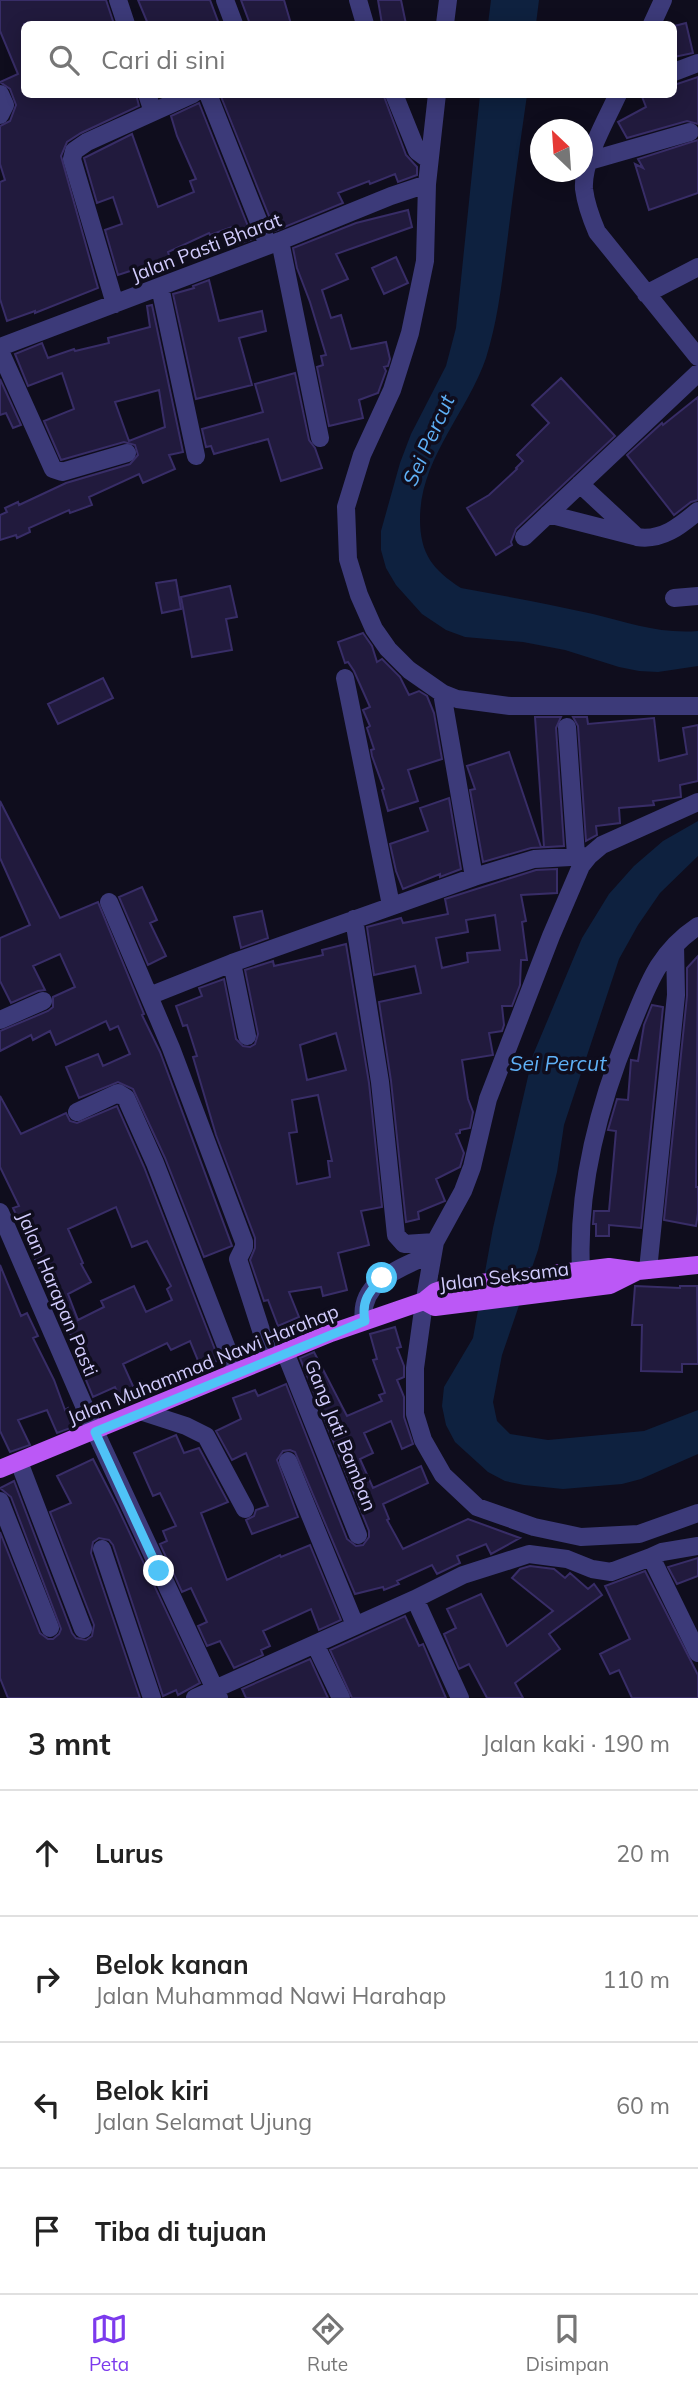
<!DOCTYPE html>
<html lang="id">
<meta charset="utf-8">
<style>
:root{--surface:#fff;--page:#f2f2f2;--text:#222;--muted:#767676;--line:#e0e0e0;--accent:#7c3aed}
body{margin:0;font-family:Mulish,sans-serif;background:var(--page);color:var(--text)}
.compass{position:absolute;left:530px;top:119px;width:63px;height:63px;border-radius:50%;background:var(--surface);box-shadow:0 4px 18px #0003;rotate:335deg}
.stop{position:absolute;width:21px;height:21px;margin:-16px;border:5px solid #4fc3f7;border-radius:50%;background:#fff}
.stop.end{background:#4fc3f7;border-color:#fff;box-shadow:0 2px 7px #0008}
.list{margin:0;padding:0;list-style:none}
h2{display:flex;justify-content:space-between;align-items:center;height:91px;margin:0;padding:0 28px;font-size:30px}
h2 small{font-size:23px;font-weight:400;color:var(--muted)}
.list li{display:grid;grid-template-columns:46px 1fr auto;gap:21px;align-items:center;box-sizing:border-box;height:126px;padding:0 28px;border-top:2px solid var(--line)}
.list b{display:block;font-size:26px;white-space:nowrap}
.list p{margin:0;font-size:23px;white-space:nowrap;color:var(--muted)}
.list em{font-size:23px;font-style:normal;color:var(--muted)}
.icon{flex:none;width:38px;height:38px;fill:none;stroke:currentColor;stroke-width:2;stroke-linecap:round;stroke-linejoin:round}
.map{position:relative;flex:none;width:698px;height:1698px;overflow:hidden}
.search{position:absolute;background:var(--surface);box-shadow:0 4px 18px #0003;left:21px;right:21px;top:21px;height:77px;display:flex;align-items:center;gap:18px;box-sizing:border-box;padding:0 24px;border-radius:10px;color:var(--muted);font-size:26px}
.sheet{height:595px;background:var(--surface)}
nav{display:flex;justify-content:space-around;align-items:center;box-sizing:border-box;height:98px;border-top:2px solid var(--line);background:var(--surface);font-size:19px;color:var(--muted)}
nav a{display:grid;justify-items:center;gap:4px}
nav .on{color:var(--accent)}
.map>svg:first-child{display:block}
</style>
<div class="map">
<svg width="698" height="1698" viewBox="0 0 698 1698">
<rect width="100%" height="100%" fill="#0f0d1d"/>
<!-- water -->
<path fill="#0e213f" d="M491 0H539L536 24H488Z
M480 95H527C520 144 513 193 507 243 502 281 498 320 486 358 467 413 420 459 420 519 420 554 433 570 461 588 505 596 549 604 593 614 629 623 660 634 698 631V666L658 672 639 671 619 667 565 650 523 642 465 637 446 630 422 614 396 585 386 568 381 550V531L400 463 411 434 446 366 456 328Z
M698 821V856L660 893 638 925 619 959 564 1125 557 1172 538 1250 502 1355 493 1402 497 1421 510 1434 548 1440 644 1431 698 1410V1454L641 1479 622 1484 563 1489 524 1485 505 1481 488 1472 455 1442 446 1425 442 1406 444 1387 473 1338 493 1228 533 1055 582 938 609 894 634 866 663 841Z"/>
<!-- building -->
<path fill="#211a3d" stroke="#382d67" stroke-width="2" fill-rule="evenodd" d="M0 0H106L114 24H24V94H136L139 106 81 133 67 142 61 156 98 288 35 313V311L7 321 0 299V182L5 180 0 164V126L10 121 16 105 10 89 0 82 18 74 0 31Z
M138 0H210L219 24H148Z
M241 0H284L291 24H250Z
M378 0H401L406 24H382Z
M686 23 693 53 674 57V26Z
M698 77V124L687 121 627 138 618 122 646 107 641 94H674V85Z
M220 94H383L406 155 417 167V175L398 182 395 174 370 184 369 181 338 193 343 203 275 231Z
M199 103 253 239 239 244 232 227 210 235 209 233 168 252 170 258 118 275 105 230 122 224 113 197 97 203 84 158 132 134 158 207 194 192 190 181 196 179 177 136 171 116Z
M698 140V193L649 210 635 164 643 168 638 159Z
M408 210 412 227 336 254 348 279 322 290 331 318 341 315 351 349 386 342 390 359 388 366 384 367 386 371 378 393 359 400 363 418 329 426 317 367 323 365 321 356 326 355 310 302 297 268 293 248 356 223Z
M396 257 408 283 384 294 372 268Z
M209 280 219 321 262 311 266 331 239 338 252 385 196 399 173 294 194 288 193 286Z
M152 305 183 452 169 455 175 469 143 483 139 474 89 497 92 505 70 513 69 510 29 528 30 532 17 538 16 535 0 540V515L7 512 5 508 18 502 19 505 66 483 130 464 138 455 135 445 124 442 61 460 44 421 74 409 62 373 28 386 15 354 42 343 48 358 74 349 75 351 109 343 108 338 150 327 147 306ZM159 390 165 427 129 441 115 402Z
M295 373 309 440 315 448 322 468 281 481 268 439 214 454 211 446 206 447 202 429 263 412 255 384Z
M561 378 615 436 516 529 511 542 512 545 496 555 467 508 489 495 517 469 516 468 523 461 517 455 549 423 532 405Z
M0 379 21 425 13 428 6 413 0 415Z
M698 397V500L691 502 674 515 627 455 662 423 663 425Z
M176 580 181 609 162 613 156 583Z
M230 586 237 617 226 619 232 650 192 657 181 597Z
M363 633 372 646 377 662 382 659 400 677 409 695 419 691 427 696 434 713 442 759 408 770 418 801 388 811 382 790 384 789 372 756 371 750 374 749 367 728 370 726 363 710 370 707 354 671 348 662 345 663 338 642Z
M103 678 113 698 58 724 48 704Z
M535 717H561L556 728 564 846 531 848 483 862 470 790 475 789 467 766 509 752 541 847H544Z
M573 717H587L588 724 654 718 659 761 687 754 683 728 698 725V781L680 785 681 797 653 801 654 805 619 808 620 823 596 826 597 835 586 841 578 726Z
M449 798 461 869 440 877V874L403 889 396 871 390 844 428 831 420 808Z
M0 801 60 918 98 902 144 1014 142 1015 160 1052 232 1246 204 1257 165 1158 133 1089 118 1082 79 1098 66 1067 98 1054 103 1066 130 1054 118 1026 110 1030 106 1021 56 1045 50 1031 33 1040 31 1035 0 1051V1031L48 1011 53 1007V997L75 987 60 954 33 966 45 990 38 991 11 1003 0 981V938L30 925 0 858Z
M557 869V893L521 895 526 921 522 922 527 960H521L520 985 512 1006H502L504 1025 502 1031 489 1033 493 1055 462 1060 468 1099 473 1112 470 1128 460 1130V1133L456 1134 464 1153 460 1167 436 1179 445 1201 418 1212 419 1219 406 1222 391 1081 379 1002 421 993 415 966 374 975 367 927 401 918 403 923 448 914 445 899 536 870ZM495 915 500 950 467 953 468 962 442 968 436 938 468 932 466 920Z
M142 887 157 920 150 923 166 956 148 965 119 897Z
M262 911 268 938 241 948 234 917Z
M346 944 369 1083 382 1207 361 1211 369 1245 338 1253 347 1290 323 1296 321 1287 289 1292 299 1317 278 1326 268 1300 264 1301 250 1260 255 1248V1238L216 1135 193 1057 197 1056 187 1025 183 1026 176 1006 202 996 199 988 224 979 236 1039 243 1046 250 1047 255 1044 258 1034 245 970 273 961 274 966 323 955 322 950ZM336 1033 346 1070 307 1080 300 1045ZM318 1095 332 1161H328L330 1177 297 1184 289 1133 297 1132 292 1100Z
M698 956 696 1187H698V1213L696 1226 664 1220 687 996V968Z
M652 1005 663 1007 641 1228 609 1225V1236H596V1224H593L594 1211H609L616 1131 608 1130 617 1099 628 1100 631 1060 638 1061 644 1025Z
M0 1096 21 1134 66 1113 70 1121 77 1123 117 1106 144 1167 219 1360 201 1368 190 1341 171 1350 167 1343 123 1364 137 1395 122 1402 115 1387 93 1397 76 1356 81 1354 54 1304 56 1303 34 1257 39 1254 28 1230 24 1232 13 1208 19 1206 0 1167ZM116 1207 132 1247 147 1241 171 1286 167 1289 172 1300 146 1312 134 1286 101 1301 104 1307 78 1320 68 1294 91 1282 81 1264 83 1263 68 1229Z
M0 1265 21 1316 27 1313 38 1336 33 1338 54 1380 65 1410 68 1408 76 1426 57 1433 47 1410 18 1420 30 1445 10 1452 0 1431Z
M635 1286 680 1288V1286H697L698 1364H682V1372L641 1371 642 1325H632Z
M395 1327 401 1347 397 1348 404 1366V1377L397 1380 404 1397V1417L413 1444 402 1449 391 1421 364 1433 373 1453 360 1459 373 1488 421 1466 428 1483 383 1504 389 1519 387 1520 403 1549 468 1519 520 1538 491 1554 486 1544 457 1556 460 1563 437 1574 432 1565 397 1581 399 1584 384 1590 383 1587 355 1594 295 1452 290 1450 283 1451 277 1460 298 1517 252 1534 246 1520 254 1516 256 1510 268 1506 246 1453 232 1460 216 1431 241 1419 233 1398 255 1390 258 1396 286 1384 347 1539 356 1546 363 1545 369 1537V1531L300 1358 314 1352 347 1416 382 1401 379 1395 385 1393 373 1360 377 1359 370 1334Z
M176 1435 184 1453 199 1448 228 1502 201 1513 227 1580 280 1555 281 1557 310 1545 341 1620 319 1630 311 1609 263 1631 270 1646 261 1650 263 1655 234 1668 220 1641 207 1646 198 1626 207 1622 191 1588 182 1592 160 1544 167 1541 163 1531 176 1526 160 1493 153 1496 134 1453Z
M93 1459 117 1506 200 1683 178 1695 176 1690 163 1696 113 1545 109 1540 99 1538 93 1542 91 1553 140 1698H8L0 1678V1532L40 1633 48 1639H53L59 1634 61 1629 11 1497 0 1488 14 1481 72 1633 76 1638 86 1640 92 1636 94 1625 50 1512 71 1503 57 1476Z
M698 1558V1576L677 1584 668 1567Z
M530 1566 554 1569 565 1578 570 1573 588 1589 594 1584 602 1595 549 1634 560 1649 515 1683 523 1698H487L469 1664 459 1669 444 1634 456 1628 447 1609 481 1594 507 1646 553 1611 512 1578 520 1569Z
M645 1571 698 1675V1698H632L619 1670 610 1674 600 1654 630 1639 605 1586Z
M405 1616 419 1646 423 1644 446 1698H352L330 1650Z
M310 1659 328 1698H246L242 1689Z"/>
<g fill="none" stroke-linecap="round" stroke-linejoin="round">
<!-- minor -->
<path stroke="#3c3a79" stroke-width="18" d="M118 0 126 24
M225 0 234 24
M358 0 365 24
M445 24 448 0
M652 24 663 0
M674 72 698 63
M0 94 5 105 0 115
M147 94 153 112
M208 94 268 245
M394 94 417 151 429 160
M437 94 427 184 425 261 410 333 392 390 362 455 346 507 348 559 359 595 374 629 388 649 409 670 442 693 457 699 510 706H698
M618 94C606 121 582 161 584 189 586 205 591 218 597 232L698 357
M589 161 690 132
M280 241 320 438
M160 287 196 456
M646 294 698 267
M115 304 72 159 74 151 87 142 193 94
M0 347 280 241 391 196 427 184
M0 351 53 469 62 472 127 453
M580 484 637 537C662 541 680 526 698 511
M548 514 634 536
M524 537 698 373
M674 598 698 596
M345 678 391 905
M442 693 474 877
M567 727 576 855
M698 802 602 845 589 856 581 866 551 936 488 1099 472 1167 463 1191 435 1242 423 1310 415 1368V1414L423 1440 443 1475 477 1507 534 1527 581 1537 639 1534 698 1513
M109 902 171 1048 244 1242V1247L238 1259 270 1358
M354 919 380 1082 396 1235 404 1244 435 1242
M232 963 247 1036
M149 996 232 963 474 877 534 859 589 856
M0 1020 43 1001
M77 1112 118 1093 126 1098 155 1163 236 1372
M0 1212 95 1431 219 1698
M581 1270C577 1188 598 1107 629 1031 647 988 656 954 698 926
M648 1270 676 995 675 945
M364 1321C358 1280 404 1267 433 1253
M285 1352 358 1535
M143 1412 186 1426 206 1436 245 1509
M288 1461 355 1625
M19 1462 83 1629
M0 1501 50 1628
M102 1549 152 1698
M651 1557 662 1552 698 1546
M415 1599 460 1698
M315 1644 341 1698
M195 1698 415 1599 463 1575 529 1554 567 1559 592 1569 611 1572 651 1557 698 1653"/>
<!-- major -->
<path stroke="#bb58f6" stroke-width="18" d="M424 1301 435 1307 610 1285 638 1271
M0 1469 331 1333 424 1301 435 1292 449 1287 609 1267 638 1271 698 1265"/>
</g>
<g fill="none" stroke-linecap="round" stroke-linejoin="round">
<!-- route -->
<path stroke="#4fc3f7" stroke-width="9" d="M159 1571 95 1432 365 1321C361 1301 369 1292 382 1278"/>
</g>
<g text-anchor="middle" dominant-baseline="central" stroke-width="7" stroke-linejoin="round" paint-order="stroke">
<!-- street labels -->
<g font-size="19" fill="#d1cbfc" stroke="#0f0d1d">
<text transform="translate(206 247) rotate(-21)">Jalan Pasti Bharat</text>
<text transform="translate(504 1276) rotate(-7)">Jalan Seksama</text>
<text transform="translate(58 1294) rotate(67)">Jalan Harapan Pasti</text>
<text transform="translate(203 1364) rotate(-22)">Jalan Muhammad Nawi Harahap</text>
<text transform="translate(341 1435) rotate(68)">Gang Jati Bamban</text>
</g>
<!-- water labels -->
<g font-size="21" font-style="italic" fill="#5fb0f6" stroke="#0f0d1d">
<text transform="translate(428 440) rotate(-66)">Sei Percut</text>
<text x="558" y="1063">Sei Percut</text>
</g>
</g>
</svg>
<svg class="compass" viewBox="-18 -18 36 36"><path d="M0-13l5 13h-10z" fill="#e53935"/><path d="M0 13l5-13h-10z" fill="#767676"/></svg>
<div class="stop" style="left:382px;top:1278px"></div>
<div class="stop end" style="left:159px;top:1571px"></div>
<div class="search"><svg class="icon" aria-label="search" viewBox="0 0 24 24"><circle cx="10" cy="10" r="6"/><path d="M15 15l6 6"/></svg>Cari di sini</div>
</div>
<section class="sheet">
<h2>3 mnt<small>Jalan kaki · 190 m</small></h2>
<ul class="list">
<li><svg class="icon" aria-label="ahead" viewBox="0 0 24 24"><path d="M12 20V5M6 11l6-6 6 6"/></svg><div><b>Lurus</b></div><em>20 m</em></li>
<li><svg class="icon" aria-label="right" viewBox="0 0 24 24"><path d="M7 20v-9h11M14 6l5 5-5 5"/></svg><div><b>Belok kanan</b><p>Jalan Muhammad Nawi Harahap</p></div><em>110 m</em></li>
<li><svg class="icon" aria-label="left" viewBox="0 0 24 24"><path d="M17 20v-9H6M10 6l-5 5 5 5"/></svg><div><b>Belok kiri</b><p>Jalan Selamat Ujung</p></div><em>60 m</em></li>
<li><svg class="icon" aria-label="arrive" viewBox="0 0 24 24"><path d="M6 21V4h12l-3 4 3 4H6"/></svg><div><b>Tiba di tujuan</b></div></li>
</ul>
</section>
<nav>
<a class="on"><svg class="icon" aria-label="map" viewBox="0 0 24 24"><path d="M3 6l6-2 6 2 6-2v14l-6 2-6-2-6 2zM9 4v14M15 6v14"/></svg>Peta</a>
<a><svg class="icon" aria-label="directions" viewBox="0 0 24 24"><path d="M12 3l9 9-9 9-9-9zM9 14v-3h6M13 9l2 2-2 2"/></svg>Rute</a>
<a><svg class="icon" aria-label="saved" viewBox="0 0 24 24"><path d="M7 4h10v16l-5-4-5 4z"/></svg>Disimpan</a>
</nav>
